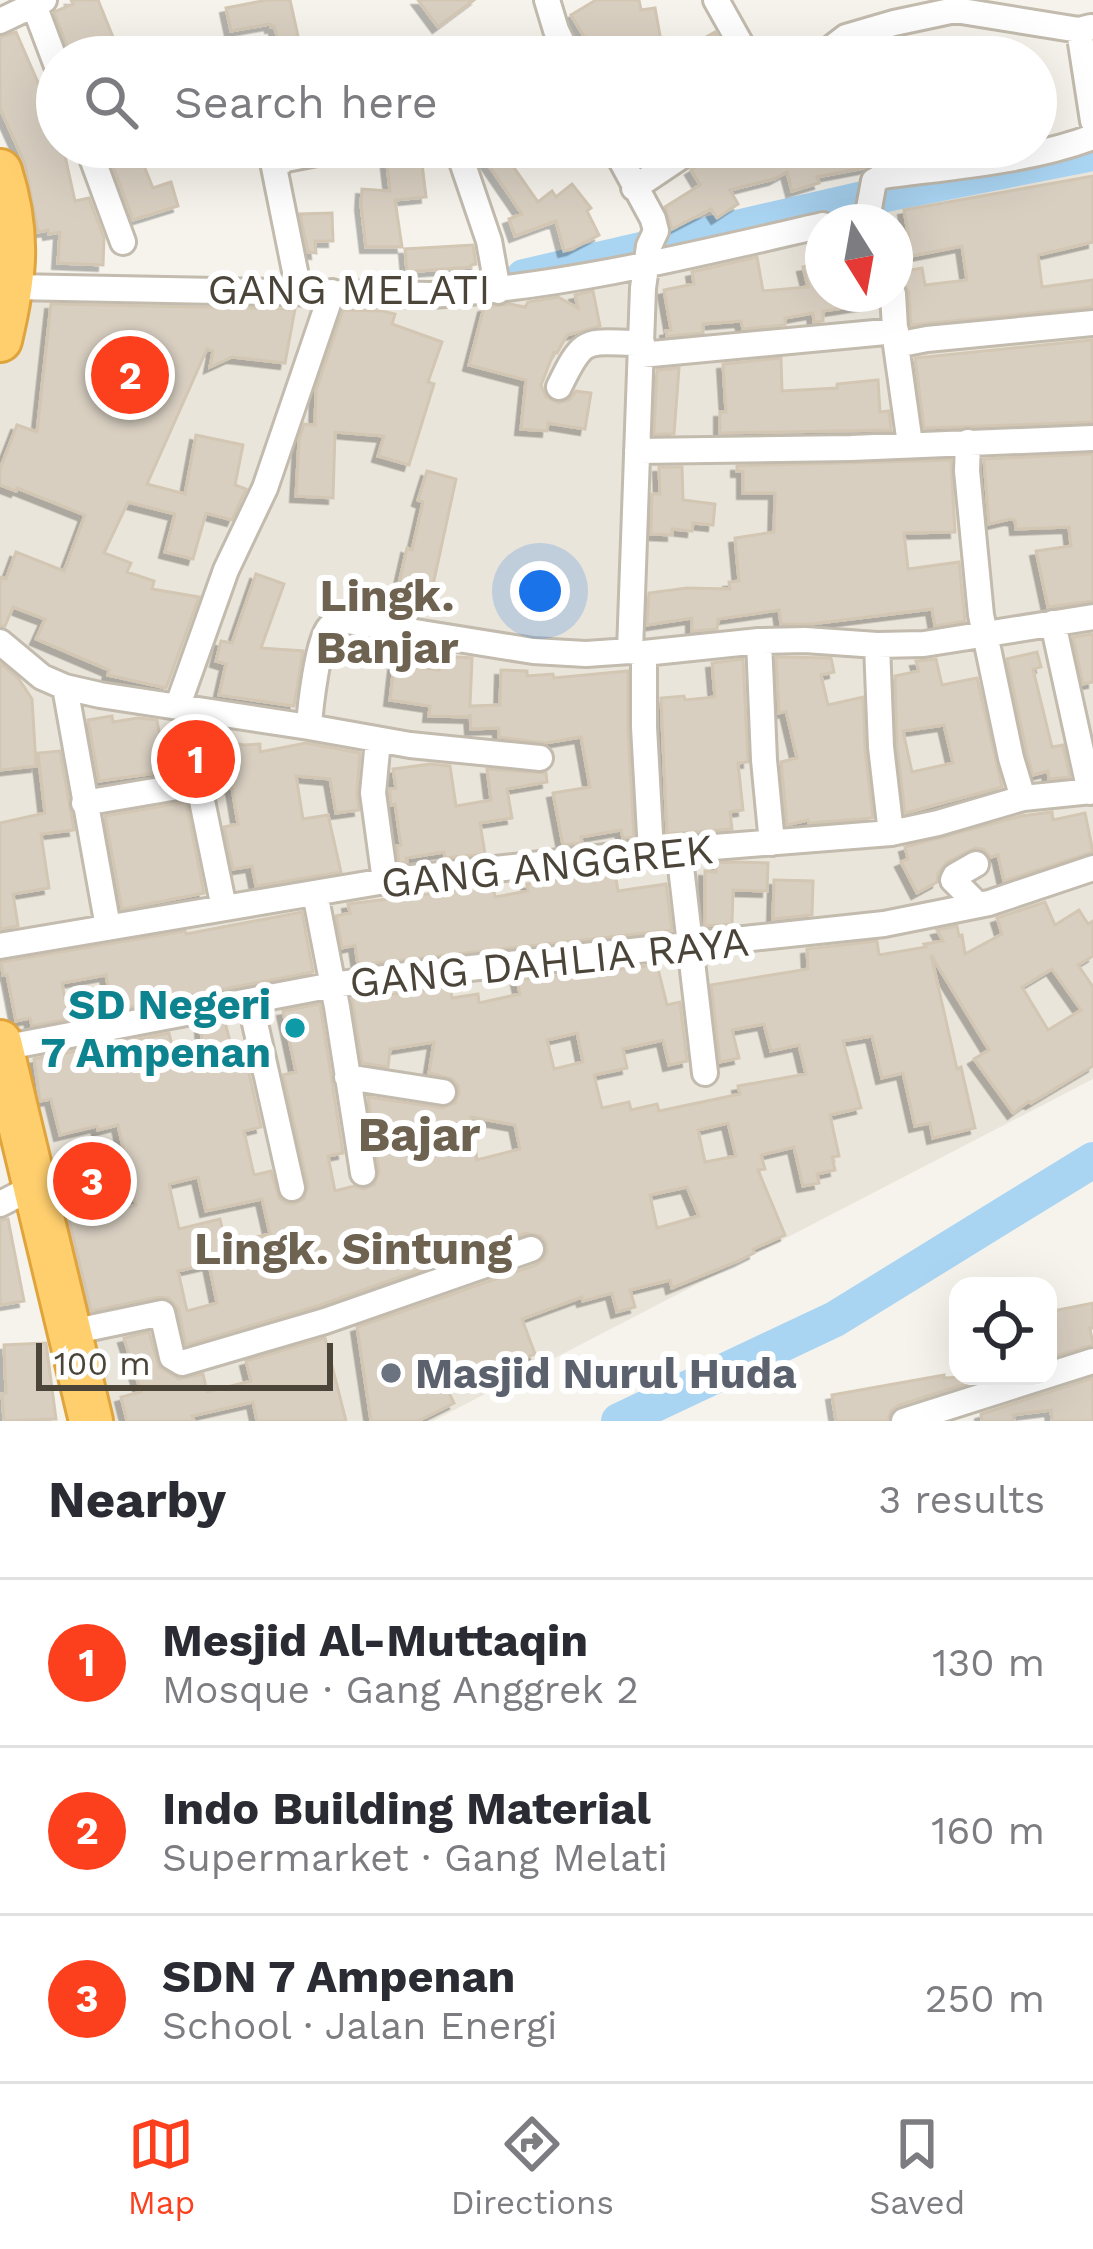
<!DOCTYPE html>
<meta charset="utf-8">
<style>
:root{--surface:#fff;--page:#f2f2f3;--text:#2b2b33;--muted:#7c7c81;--line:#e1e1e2;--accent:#fc3f1d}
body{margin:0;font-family:"Work Sans",sans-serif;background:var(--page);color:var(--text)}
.controls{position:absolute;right:36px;bottom:36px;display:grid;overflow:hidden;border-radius:24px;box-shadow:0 12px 48px #0002}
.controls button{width:108px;height:108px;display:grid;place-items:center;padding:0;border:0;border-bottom:3px solid var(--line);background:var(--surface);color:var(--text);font:60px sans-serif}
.compass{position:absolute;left:805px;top:204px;width:108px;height:108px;border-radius:50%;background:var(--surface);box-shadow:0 12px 48px #0002;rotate:169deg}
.scale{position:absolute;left:36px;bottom:30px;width:297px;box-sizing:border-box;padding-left:12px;border:6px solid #4b4439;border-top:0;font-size:33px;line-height:42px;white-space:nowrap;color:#4b4439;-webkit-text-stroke:9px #fff;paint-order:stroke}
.you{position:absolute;left:540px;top:591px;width:42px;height:42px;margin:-30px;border:9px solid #fff;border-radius:50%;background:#1a73e8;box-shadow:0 0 0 18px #1a73e833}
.badge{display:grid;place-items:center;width:78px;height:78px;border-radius:50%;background:var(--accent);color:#fff;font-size:39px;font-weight:700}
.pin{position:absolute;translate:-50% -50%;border:6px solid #fff;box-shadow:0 3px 12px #0006}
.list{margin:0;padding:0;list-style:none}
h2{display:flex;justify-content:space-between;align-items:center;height:156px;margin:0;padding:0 48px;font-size:51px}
h2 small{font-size:39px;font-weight:400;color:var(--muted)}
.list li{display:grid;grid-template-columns:78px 1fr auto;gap:36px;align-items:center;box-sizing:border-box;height:168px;padding:0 48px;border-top:3px solid var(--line)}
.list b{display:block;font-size:45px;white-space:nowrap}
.list p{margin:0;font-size:39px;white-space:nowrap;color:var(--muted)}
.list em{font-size:39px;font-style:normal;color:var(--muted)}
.icon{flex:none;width:66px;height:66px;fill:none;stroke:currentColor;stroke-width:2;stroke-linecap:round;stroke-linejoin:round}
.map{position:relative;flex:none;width:1093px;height:1421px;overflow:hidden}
.search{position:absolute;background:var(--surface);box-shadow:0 12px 48px #0002;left:36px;right:36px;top:36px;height:132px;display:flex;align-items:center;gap:30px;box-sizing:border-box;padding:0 42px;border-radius:66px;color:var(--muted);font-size:45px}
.sheet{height:660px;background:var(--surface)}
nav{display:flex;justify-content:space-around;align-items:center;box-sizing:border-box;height:168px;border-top:3px solid var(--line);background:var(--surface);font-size:33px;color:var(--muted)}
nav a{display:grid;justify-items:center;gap:6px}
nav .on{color:var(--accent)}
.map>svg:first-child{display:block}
</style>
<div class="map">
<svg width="1093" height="1421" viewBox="0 0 1093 1421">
<defs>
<filter id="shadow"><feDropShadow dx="-5.5" dy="5.5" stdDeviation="0" flood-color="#0004"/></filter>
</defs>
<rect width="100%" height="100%" fill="#f6f3ec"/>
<!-- residential -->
<path fill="#eae5da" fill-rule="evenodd" d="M1093 143V1079L433 1421H86L0 971V358L17 288 484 289 752 246 888 188ZM823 222H895V294H823Z"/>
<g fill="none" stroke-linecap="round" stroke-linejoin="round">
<!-- river -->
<path stroke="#a9d4f2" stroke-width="36" d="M524 277 885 194 1093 153
M619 1421 835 1319 1093 1160"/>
</g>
<!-- building -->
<path fill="#d8cfc1" stroke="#d3c7b4" stroke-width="3" fill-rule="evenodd" filter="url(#shadow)" d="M71 0H98L121 57H71L54 12 73 4Z
M267 0H290L298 36 279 42 274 26 271 27 270 24 231 31 226 8Z
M418 0H474L438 27Z
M596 0H639L641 10 655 8 661 41 672 56 715 32 729 57H597L571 15Z
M16 32 57 126V147H63L75 201 89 198 104 238 103 265 58 263 60 232 49 234 48 230 38 232 25 164 0 108V37Z
M106 147H173V150L142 161 153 188 171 182 178 206 133 220Z
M385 147H420L426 197 395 200 402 247H366L361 205 362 189 390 191Z
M726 147H786L794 162 876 147 882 160 864 168 817 177 819 183 792 191 787 172 774 179 730 190 738 204 717 218 711 209 672 229 665 207 700 185 691 170Z
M501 149 538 202 552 191 556 197 572 184 591 208 587 211 599 235 572 249 564 251 556 221 515 236 509 219 522 214 485 160Z
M1093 176V242L1038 255 1042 287 1093 280V307L911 325 909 292 901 280 900 272 922 268 925 285 967 280 962 246 912 256 904 210Z
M332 213 333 241H315L316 253 308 252 300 214Z
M473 245 476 264 471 265V267L407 272 405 249Z
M757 257 763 291 808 287 803 267 819 264 823 294H875L876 303 823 311V321L814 322 813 313 785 318V325L743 329 741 321 703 324V333L667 336 666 331 671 330 664 290 694 284 692 272Z
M593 291 600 326 567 335 557 353 554 352 541 385 546 397 559 403 569 400 576 391 591 393 585 429 548 423 547 431 521 429 526 380 469 365 484 307 510 304 525 307 528 302 558 297 578 308 575 295Z
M51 304 295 309 285 363 232 357 210 367 213 351 207 349 147 484 185 494 196 435 243 445 235 485 246 489 232 520 206 513 193 559 165 552 175 514 128 502 104 553 131 563 127 572 154 581 152 589 199 597 166 688 108 675 109 670 36 639 45 619 13 607 5 626H0V577L6 579 16 552 64 571 85 515 17 488 16 491 0 485V469L17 425 37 432Z
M343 310 382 311 395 314 392 324 442 342 428 382 434 384 409 465 378 456 384 436 335 432 333 498 296 496 299 440 304 424 315 425 316 390Z
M1092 340 1093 422 924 428 915 358Z
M781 358 782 391 837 388V384L878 380 880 412 889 411 891 430 720 433V412H726L723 364Z
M679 368 674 434H654L657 370Z
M1093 454V601L1048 607 1036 551 1071 546 1069 527 1016 529 1015 520 1010 519 989 524 984 459Z
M951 460 955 532 904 533 908 569 959 562 965 621 935 626 932 609 811 624H781L779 610 718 619 717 629 692 631V618L647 625 649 593 687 588 730 589 729 582 739 581 735 538 774 532 775 493H743V471H737V466Z
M659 467H682L683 500 715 504 713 525 693 523 692 531 672 529V535L651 534 652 494H660Z
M427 471 456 479 428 608 395 601 407 548 412 550 423 502 418 500Z
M256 574 284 584 261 648 303 651 294 706 219 695 226 664 216 661 221 641 232 643Z
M1093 634V682L1083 684 1073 637Z
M1037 652 1041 667 1033 669 1052 747 1063 745 1070 777 1049 779 1048 771 1033 775 1027 754 1007 659Z
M440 656 472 658 470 706 500 705 501 670 527 671V676L553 674 554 678 628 671V728L634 837 623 838 621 830 581 837 582 843 563 845 553 793 590 787 581 737 545 743 499 737V728L471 729 470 714V717L429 716 430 706 390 700 394 665 439 670Z
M776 657 831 658 834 672 821 675 828 705 863 697 865 749 873 818 809 823 808 820 787 825 781 762 797 758 786 711 779 713Z
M743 659 748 762 738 763 743 810 730 812 732 829 667 834 661 698 684 696 685 700 715 697 712 663Z
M936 659 942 685 977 678 1002 787 905 813 897 746 895 676 919 671 916 661ZM944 725 953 763 912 772 903 731Z
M0 663 18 678 32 699 36 766 0 770Z
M112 716 113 722 138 718 157 720 159 732 244 745 260 744V752L306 743 360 753 357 792 359 810 336 813 330 779 296 776 303 819 328 815 341 872 256 886 252 866 233 869 224 827 238 824 232 788 216 786 211 775 202 769 192 768 99 781 88 720Z
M60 751 74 830 41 834 49 888 13 894 18 926 0 929V823L45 813 38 753Z
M430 764 450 766 456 806 491 800 487 769 546 773 547 782 507 789 512 818 480 823 485 854 445 858 444 852 406 858 407 862 399 863 397 846 401 845 395 804 391 805 390 793V789L396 788 393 769Z
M186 802 204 893 122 909 105 816Z
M1052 812 1053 820 1085 813 1093 852 1004 881 998 855 991 857 983 849 975 848 947 862 938 873 937 882 917 893 901 862 908 859 905 847 1021 816Z
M736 862 768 863 767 891 733 890 732 924 705 926V871L716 872 715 863Z
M615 873 618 891 666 884 672 930 358 965 355 945 342 948 336 916 350 913 348 904 493 886 495 897 528 891 527 884Z
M774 880 813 881 812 915 773 919Z
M1045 902 1055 925 1079 910 1088 924 1093 921V956L1078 965 1093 987V1066L1031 1103 1029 1101 1013 1113 974 1059 989 1050 931 955 957 1069 961 1067 975 1128 933 1138 930 1123 915 1126 903 1073 882 1078 872 1036 843 1041 861 1108 830 1115 839 1156 832 1157 835 1170 817 1174 819 1183 803 1186 794 1147 761 1155 765 1169 758 1170 785 1235 753 1249 754 1253 738 1261 672 1288 670 1280 630 1290 635 1307 617 1312 612 1293 583 1301 582 1297 522 1319 535 1354 508 1365 512 1376 488 1385 482 1369 446 1387 454 1403 418 1421H371L357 1327 536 1265 544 1259 547 1251 546 1243 541 1236 526 1233 320 1305 186 1345 178 1308 168 1298 159 1297 91 1311 69 1220 136 1205 118 1125 98 1130 97 1126 60 1135 51 1099 40 1101 34 1059 169 1033 173 1050 202 1044 201 1027 225 1022 233 1053 239 1052 242 1065 247 1064 261 1127 244 1131 254 1175 271 1171 279 1198 286 1203 294 1204 304 1199 308 1186 283 1075 296 1072 283 1011 320 1004 343 1153 328 1156 335 1191 354 1186 364 1189 374 1185 379 1172 368 1097 442 1108 455 1103 459 1093 458 1085 452 1079 429 1073 434 1042 390 1049 388 1067 362 1063 352 999 450 987 452 998 478 994 479 1003 520 994 517 980 657 965 667 1005 680 1002 687 1061 669 1065 663 1040 623 1049 627 1068 594 1075 602 1108 629 1102 631 1110 657 1104 659 1111 740 1094 738 1086 806 1074 799 1045 771 1051 764 1024 732 1030 739 1058 720 1062 711 985 808 969 807 949 877 941 879 955 926 947 924 944 943 941 937 930 957 926 959 936 962 935 965 954 1002 934 997 918ZM1052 969 1081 1010 1048 1030 1022 987ZM577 1033 583 1062 554 1069 547 1040ZM471 1117 515 1125 520 1149 477 1160ZM728 1123 736 1156 705 1162 698 1130ZM198 1177 206 1211 262 1199 270 1234 226 1244 220 1219 179 1229 169 1184ZM687 1187 699 1216 657 1228 650 1195ZM209 1264 217 1303 187 1311 178 1271Z
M302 912 313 972 32 1026 30 1018 16 1021 7 975H3L1 962 185 931 186 934ZM106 975 112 1009 68 1017 62 983Z
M8 1219 24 1301 0 1305V1220Z
M1093 1303V1328H1090L1093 1345 1048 1358V1312Z
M149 1332 159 1367 179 1379 203 1374 207 1392 251 1381 246 1361 325 1338 346 1421H257L253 1402 192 1416 194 1421H127L121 1397 141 1392 124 1338Z
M46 1343 56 1419 4 1421 2 1394 6 1393 4 1345Z
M944 1375V1378L991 1376 899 1405 891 1411 888 1421H836L832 1395Z
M1093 1378V1421H1052L1051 1410 1013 1415 1014 1421H982L981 1414Z"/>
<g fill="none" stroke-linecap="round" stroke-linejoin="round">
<!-- street casing -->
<g stroke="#c2bbae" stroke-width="30">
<path id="street" d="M547 0 556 30 569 57
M716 0 748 57
M34 5 57 66
M0 21 44 0
M1091 27 1079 30 1093 121
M820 57 846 37 894 23 955 10 1079 30
M88 147 123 242
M457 147 489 241 498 291
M614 147 653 219 656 231 649 246 643 288 630 651
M634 188 695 147
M864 216 869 208 874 181 883 176C949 167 1031 161 1093 137
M13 287 431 295C564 287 693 255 823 225
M299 291 274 167 286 159 327 151
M893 294 896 345 910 444
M896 345 927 339 1093 323
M641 355 896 331
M559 387C585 333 585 343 642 343
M968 442 967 471 981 615 1011 758 1023 798
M637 451 851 448 1093 438
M1053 623 1090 792
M759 641 764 760 772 843
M0 642 42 677 65 687 100 695 309 727C310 708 318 640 329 628 334 622 340 622 347 621L533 651 586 654 630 651 644 653 759 641 805 640 877 645 924 644 1093 617
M877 645 881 747 891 833
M644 653V727L651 852
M65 687 108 927
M178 705 226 570 265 488 332 292
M309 727 410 745 540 758
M378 740 373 793 385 881
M84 803 195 784 199 786 224 908
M679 850 705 1073
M976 864 955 876 953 880 978 905
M315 893 337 1007 363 1173
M0 946 385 881 651 852 891 833 938 823 1023 798 1093 791
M250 1001 292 1188
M2 1048 333 985 414 974 884 924 989 903 1093 868
M347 1077 443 1092
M0 1204 33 1187
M71 1332 162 1313 172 1357 182 1363 325 1321 531 1249
M904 1421 1093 1361"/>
</g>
<!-- highway casing -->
<g stroke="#e0a43c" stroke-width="48">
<path id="highway" d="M0 171C20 233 15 278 0 340
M0 1042 91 1421"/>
</g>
<!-- street -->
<use href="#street" stroke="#fff" stroke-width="24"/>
<!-- highway -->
<use href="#highway" stroke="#ffcf6e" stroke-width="42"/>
</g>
<!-- markers -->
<circle fill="#0f9aa8" stroke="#fff" stroke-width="4.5" cx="295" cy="1028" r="12"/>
<circle fill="#6b7280" stroke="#fff" stroke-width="4.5" cx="391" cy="1373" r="12"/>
<g text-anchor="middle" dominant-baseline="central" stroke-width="12" stroke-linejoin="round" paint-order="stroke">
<!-- street labels -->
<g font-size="42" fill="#4b4439" stroke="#fff">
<text x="349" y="289">GANG MELATI</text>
<text transform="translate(547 866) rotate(-6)">GANG ANGGREK</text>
<text transform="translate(549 962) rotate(-6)">GANG DAHLIA RAYA</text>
</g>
<!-- culture labels -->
<g font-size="42" font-weight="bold" fill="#0d838f" stroke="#fff" text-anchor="end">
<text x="271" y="1004">SD Negeri<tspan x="271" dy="48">7 Ampenan</tspan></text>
</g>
<!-- worship labels -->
<g font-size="42" font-weight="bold" fill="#5b616d" stroke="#fff" text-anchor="start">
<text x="415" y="1373">Masjid Nurul Huda</text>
</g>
<!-- neighbourhood labels -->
<g font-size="45" font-weight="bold" fill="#6e6250" stroke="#fff">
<text x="387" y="595">Lingk.<tspan x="387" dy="52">Banjar</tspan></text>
<text x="353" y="1248">Lingk. Sintung</text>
</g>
<!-- quarter labels -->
<g font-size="48" font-weight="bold" fill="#6e6250" stroke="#fff">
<text x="419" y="1134">Bajar</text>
</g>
</g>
</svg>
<div class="controls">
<button><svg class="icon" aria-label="locate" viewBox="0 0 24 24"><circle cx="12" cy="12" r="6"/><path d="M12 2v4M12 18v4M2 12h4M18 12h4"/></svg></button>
</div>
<svg class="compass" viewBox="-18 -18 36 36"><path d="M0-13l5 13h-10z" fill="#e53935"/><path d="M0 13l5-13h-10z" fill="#7c7c81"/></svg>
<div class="scale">100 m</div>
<div class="you"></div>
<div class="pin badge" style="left:196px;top:759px">1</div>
<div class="pin badge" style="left:130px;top:375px">2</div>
<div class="pin badge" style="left:92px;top:1181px">3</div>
<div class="search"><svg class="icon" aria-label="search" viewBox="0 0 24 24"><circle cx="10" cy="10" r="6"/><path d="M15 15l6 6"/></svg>Search here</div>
</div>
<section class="sheet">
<h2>Nearby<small>3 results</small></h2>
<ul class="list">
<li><span class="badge">1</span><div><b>Mesjid Al-Muttaqin</b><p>Mosque · Gang Anggrek 2</p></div><em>130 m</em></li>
<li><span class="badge">2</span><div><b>Indo Building Material</b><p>Supermarket · Gang Melati</p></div><em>160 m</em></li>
<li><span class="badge">3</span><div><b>SDN 7 Ampenan</b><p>School · Jalan Energi</p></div><em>250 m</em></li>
</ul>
</section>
<nav>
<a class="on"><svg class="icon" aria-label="map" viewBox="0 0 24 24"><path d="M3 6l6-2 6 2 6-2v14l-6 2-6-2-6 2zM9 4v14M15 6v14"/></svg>Map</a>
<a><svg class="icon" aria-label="directions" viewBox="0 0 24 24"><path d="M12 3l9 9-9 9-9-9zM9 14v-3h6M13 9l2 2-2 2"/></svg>Directions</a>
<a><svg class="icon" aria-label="saved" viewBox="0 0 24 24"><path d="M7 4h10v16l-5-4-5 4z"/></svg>Saved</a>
</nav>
